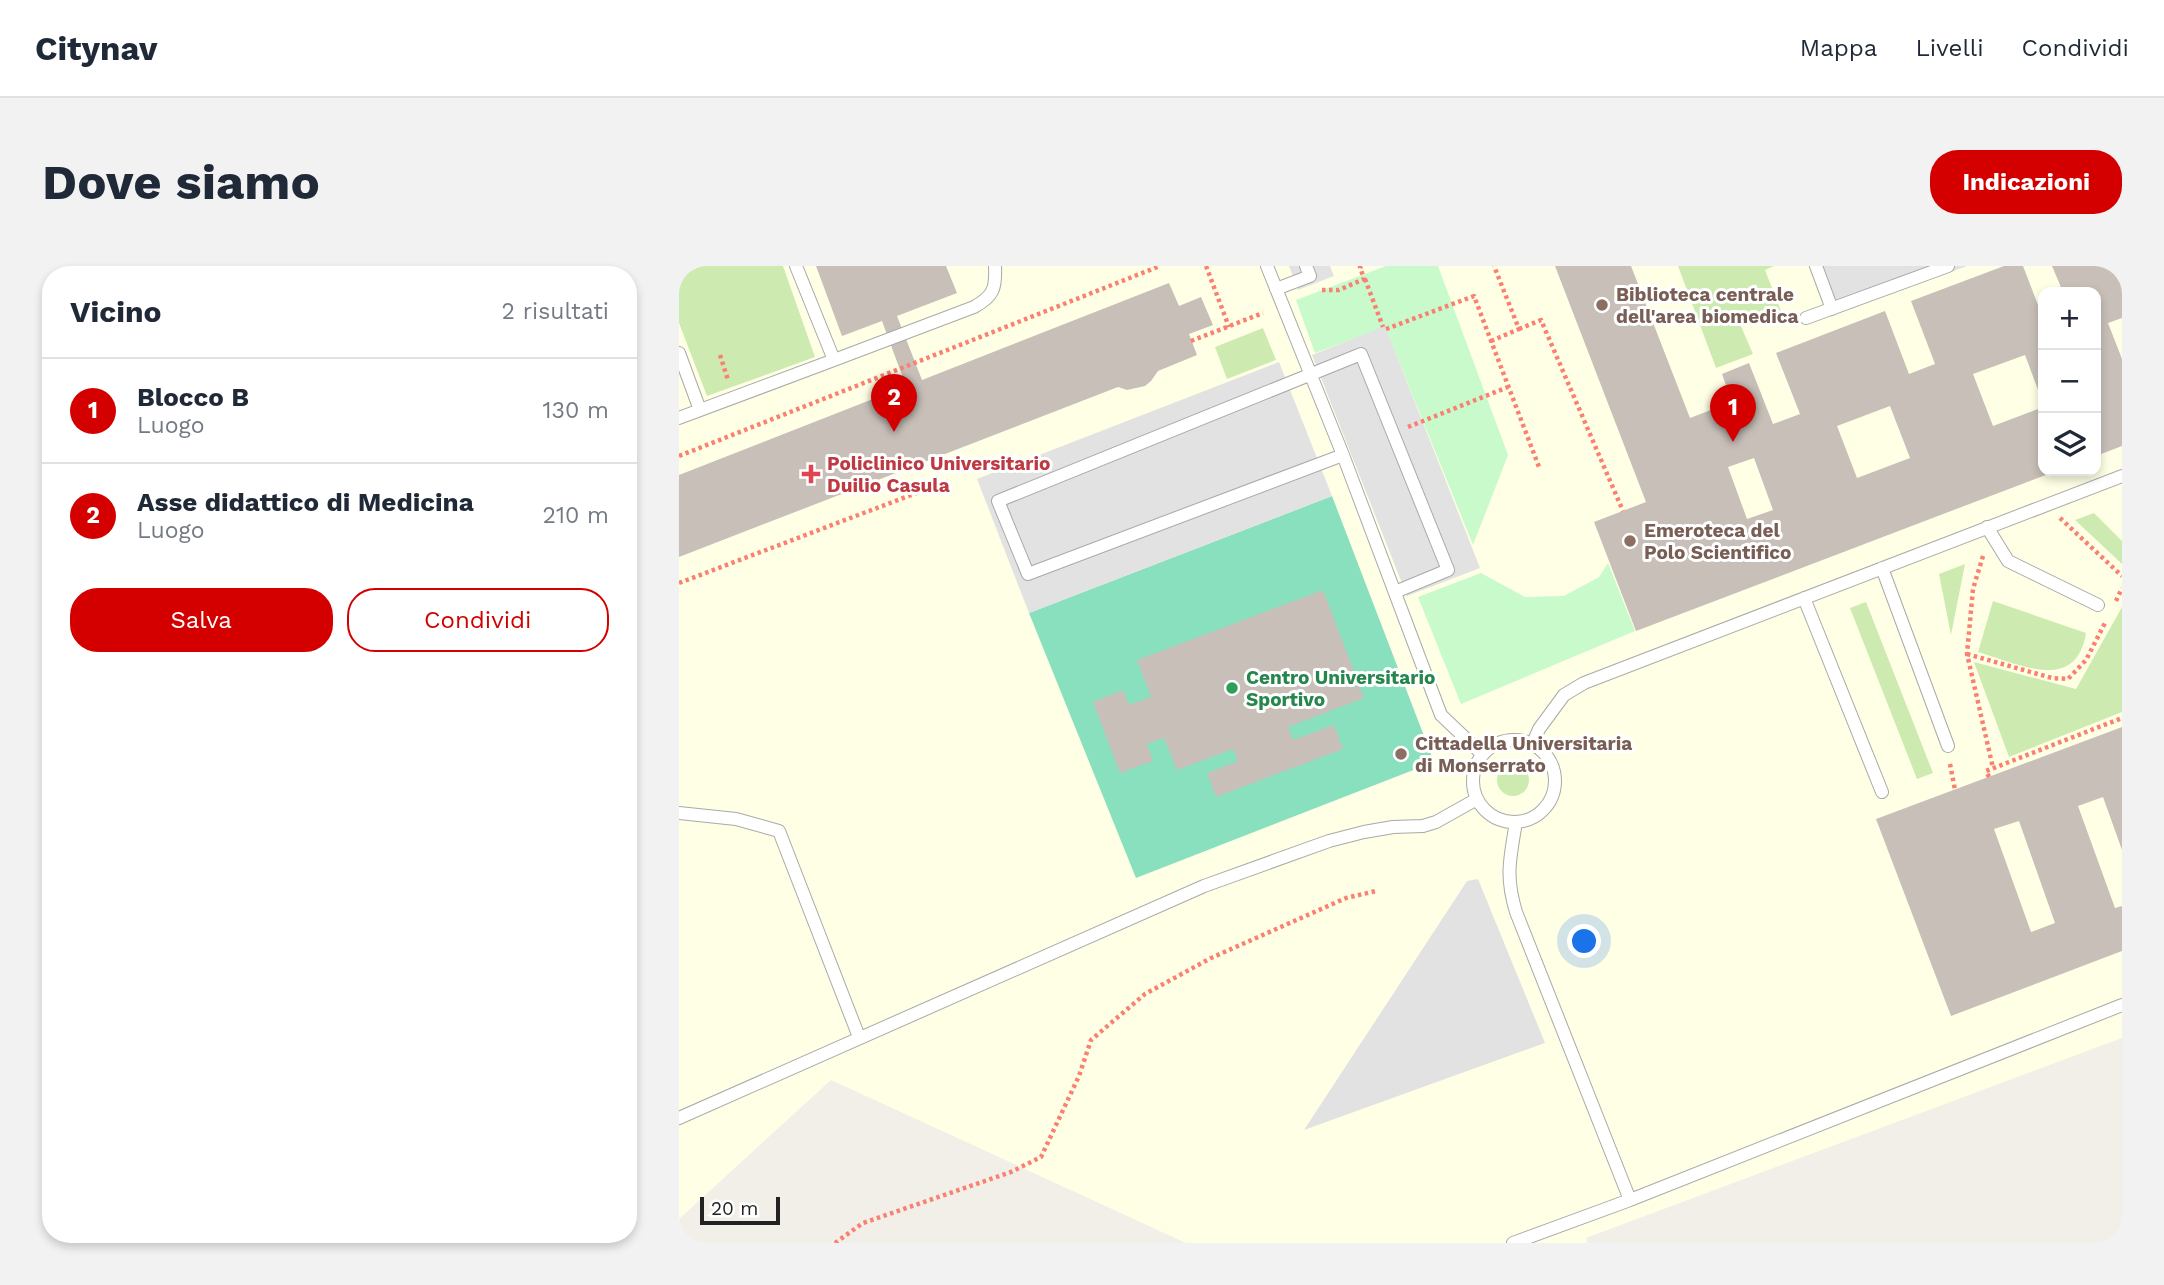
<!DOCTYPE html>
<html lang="it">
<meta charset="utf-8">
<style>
:root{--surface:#fff;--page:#f2f2f3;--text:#1f2937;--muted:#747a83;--line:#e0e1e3;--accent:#d40000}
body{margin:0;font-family:"Work Sans",sans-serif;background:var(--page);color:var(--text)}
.controls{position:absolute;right:21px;top:21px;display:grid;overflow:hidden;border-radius:14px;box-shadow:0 4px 10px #0003}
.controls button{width:63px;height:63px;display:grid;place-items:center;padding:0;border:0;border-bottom:2px solid var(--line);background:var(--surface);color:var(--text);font:35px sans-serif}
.scale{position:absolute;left:21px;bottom:18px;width:80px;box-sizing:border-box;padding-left:7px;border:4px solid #222;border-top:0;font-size:19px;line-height:24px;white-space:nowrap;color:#222;-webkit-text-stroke:5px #fff;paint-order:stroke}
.you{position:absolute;left:906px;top:676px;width:24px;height:24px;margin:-18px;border:5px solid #fff;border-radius:50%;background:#1a73e8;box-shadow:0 0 0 10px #1a73e833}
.badge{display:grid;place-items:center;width:46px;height:46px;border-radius:50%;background:var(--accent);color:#fff;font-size:23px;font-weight:700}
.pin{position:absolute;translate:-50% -58px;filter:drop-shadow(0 2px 4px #0008)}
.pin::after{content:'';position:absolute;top:37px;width:24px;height:21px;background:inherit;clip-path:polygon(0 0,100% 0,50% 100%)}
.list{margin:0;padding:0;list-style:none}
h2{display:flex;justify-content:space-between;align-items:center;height:91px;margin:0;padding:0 28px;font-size:30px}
h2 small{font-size:23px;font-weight:400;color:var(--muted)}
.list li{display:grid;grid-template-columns:46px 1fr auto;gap:21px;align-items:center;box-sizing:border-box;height:105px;padding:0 28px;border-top:2px solid var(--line)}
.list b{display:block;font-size:26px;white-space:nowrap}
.list p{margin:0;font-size:23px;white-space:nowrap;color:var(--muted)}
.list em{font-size:23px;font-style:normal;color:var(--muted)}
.actions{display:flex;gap:14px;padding:21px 28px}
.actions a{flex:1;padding:16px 0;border:2px solid var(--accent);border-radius:28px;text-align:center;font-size:24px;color:var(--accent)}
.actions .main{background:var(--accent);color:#fff}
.icon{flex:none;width:38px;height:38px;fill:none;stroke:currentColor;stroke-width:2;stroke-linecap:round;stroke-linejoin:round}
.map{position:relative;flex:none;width:1443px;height:977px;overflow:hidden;border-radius:28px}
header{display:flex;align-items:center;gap:42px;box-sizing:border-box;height:98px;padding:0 35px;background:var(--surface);border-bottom:2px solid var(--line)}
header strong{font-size:33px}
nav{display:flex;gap:38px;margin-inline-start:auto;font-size:24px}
.intro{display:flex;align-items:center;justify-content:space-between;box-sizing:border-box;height:168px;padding:0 42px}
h1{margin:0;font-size:49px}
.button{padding:18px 32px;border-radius:28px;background:var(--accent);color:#fff;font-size:24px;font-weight:700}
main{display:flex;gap:42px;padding:0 42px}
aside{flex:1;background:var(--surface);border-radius:28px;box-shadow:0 4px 10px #0003}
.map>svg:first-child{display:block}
</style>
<header>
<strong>Citynav</strong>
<nav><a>Mappa</a><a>Livelli</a><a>Condividi</a></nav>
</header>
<div class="intro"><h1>Dove siamo</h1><a class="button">Indicazioni</a></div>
<main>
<aside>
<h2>Vicino<small>2 risultati</small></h2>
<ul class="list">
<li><span class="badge">1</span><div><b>Blocco B</b><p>Luogo</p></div><em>130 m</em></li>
<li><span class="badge">2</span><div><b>Asse didattico di Medicina</b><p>Luogo</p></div><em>210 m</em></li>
</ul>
<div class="actions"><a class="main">Salva</a><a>Condividi</a></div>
</aside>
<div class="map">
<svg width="1443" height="977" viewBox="0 0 1443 977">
<rect width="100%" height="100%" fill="#f2efe9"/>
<!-- education -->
<path fill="#ffffe5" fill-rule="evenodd" d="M0 0H1443V772L907 972 908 977H507L152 814 0 953ZM1364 26H1417V205H1364Z"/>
<!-- grass -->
<path fill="#cdebb0" d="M0 0H104L136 91 28 130 0 57Z
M999 0H1095L1086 4 1102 45 1061 58 1074 88 1037 102Z
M584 62 597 94 548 113 536 81Z
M1415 247 1443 275V298L1396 254Z
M1286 298 1272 369 1260 308Z
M1314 335 1407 367C1397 429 1338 397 1299 386Z
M1187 336 1254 507 1238 513 1171 342Z
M1443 341V446L1330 491 1295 396 1397 423Z
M818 514a16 16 0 1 1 32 0a16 16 0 1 1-32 0Z"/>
<!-- park -->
<path fill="#c8facc" d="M707 0H759L829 189 794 279 706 61 636 87 617 34Z
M929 297 956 365 782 438 739 331 802 307 846 331 885 330 920 311Z"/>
<!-- pitch -->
<path fill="#88e0be" d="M653 230 755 496 457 612 350 347Z"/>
<!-- parking -->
<path fill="#e2e2e2" d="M610 0H651L655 10 619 24Z
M1131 0H1288L1151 51Z
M706 60 801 302 728 330 633 89Z
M600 96 653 230 350 347 298 213Z
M799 613 866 777 625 864 788 615Z"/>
<!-- building -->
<path fill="#c7bfb8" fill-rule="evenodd" d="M137 0H267L278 27 218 50 243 114 490 17 500 40 522 31 534 59 510 68 518 89 479 105 472 115 466 120 448 124 439 121 0 291V209L227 120 203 55 163 70Z
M876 0H952L1011 152 1053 136 1043 108 1070 97 1094 158 1121 148 1097 87 1206 45 1230 108 1256 98 1232 35 1325 0H1344L1364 52V137L1346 89 1294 108 1314 160 1364 141V205H1377L957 365 915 256 967 236ZM1211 140 1231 192 1178 212 1158 160ZM1075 192 1094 244 1068 253 1049 201Z
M1373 0H1443V52L1429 57 1443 93V180L1417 190V26H1384Z
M644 324 685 432 609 461 614 474 655 459 664 483 537 531 528 507 559 495 554 483 498 504 485 472 468 478 474 495 441 507 414 436 444 424 450 439 472 431 458 394Z
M1443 461V584L1424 531 1399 540 1436 642 1443 640V685L1272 750 1197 553ZM1340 555 1376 657 1352 666 1315 563Z"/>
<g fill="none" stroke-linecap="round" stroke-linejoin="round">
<!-- service casing -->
<g stroke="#a9a9a9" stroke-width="14">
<path id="service" d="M117 0 155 94 295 41C315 30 317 22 316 0
M588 0 664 189 762 449 803 488
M1137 0 1153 43
M597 23 631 10 627 0
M1127 52 1269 0
M0 87 21 144
M0 152 155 94
M664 189 349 308 319 235 682 88 769 304 716 326
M1308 261 1329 295 1419 339
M1203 302 1269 480
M1125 332 1203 526
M794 515a41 41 0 1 1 82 0a41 41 0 1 1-82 0Z
M854 477 860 463 885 429 905 417 1443 210
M0 547 57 553 100 565 180 771
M837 556C831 593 826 610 837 646L951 934
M0 852 525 620 650 575 685 566 714 561 744 560 757 556 798 533
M834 977 951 934 1443 739"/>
</g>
<!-- path -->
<path stroke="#fa8072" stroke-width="4.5" stroke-dasharray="3.5 3.5" stroke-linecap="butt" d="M527 0 550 61
M686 13 704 61
M643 24H660L685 13 681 1 683 0
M707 63 795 30 860 201
M840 63 862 54 944 245
M512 75 584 47
M812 75 840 63 815 0
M41 89 49 114
M729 161 829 121
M0 190 481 0
M1381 252 1443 310
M1304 290 1294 323 1288 388 1314 502
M0 317 269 215
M1437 335 1443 322
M1288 388 1373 412 1389 413 1407 394 1427 355
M1271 498 1276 524
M1310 511 1307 505 1443 452
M156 977 184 957 332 906 362 891 400 810 412 774 466 728 532 692 667 632 697 625"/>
<!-- service -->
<use href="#service" stroke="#fff" stroke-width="12"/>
</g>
<!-- markers -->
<g fill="#8d6e63" stroke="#fff" stroke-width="2.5">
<circle cx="923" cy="39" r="7"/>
<circle cx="951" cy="275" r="7"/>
<circle cx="722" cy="488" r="7"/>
</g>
<path fill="#e0444e" stroke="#fff" stroke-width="2.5" d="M128.5 197.5h7v7h7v7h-7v7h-7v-7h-7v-7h7z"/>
<circle fill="#2e9e5b" stroke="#fff" stroke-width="2.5" cx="553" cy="422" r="7"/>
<g text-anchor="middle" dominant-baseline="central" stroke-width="6" stroke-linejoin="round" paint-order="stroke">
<!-- education labels -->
<g font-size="19" font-weight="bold" fill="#785e54" stroke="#fff" text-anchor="start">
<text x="937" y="28">Biblioteca centrale<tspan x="937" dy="22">dell'area biomedica</tspan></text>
<text x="965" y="264">Emeroteca del<tspan x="965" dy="22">Polo Scientifico</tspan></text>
<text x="736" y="477">Cittadella Universitaria<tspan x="736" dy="22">di Monserrato</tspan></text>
</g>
<!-- health labels -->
<g font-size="19" font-weight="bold" fill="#be3a42" stroke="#fff" text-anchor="start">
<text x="148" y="197">Policlinico Universitario<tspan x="148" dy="22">Duilio Casula</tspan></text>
</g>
<!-- leisure labels -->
<g font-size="19" font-weight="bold" fill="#27864d" stroke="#fff" text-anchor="start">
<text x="567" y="411">Centro Universitario<tspan x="567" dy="22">Sportivo</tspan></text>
</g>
</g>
</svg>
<div class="controls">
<button>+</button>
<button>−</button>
<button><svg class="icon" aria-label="layers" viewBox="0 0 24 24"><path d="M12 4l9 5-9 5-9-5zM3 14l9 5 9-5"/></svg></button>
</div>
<div class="scale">20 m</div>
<div class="you"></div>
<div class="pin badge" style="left:1054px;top:176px">1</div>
<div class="pin badge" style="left:215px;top:166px">2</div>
</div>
</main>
